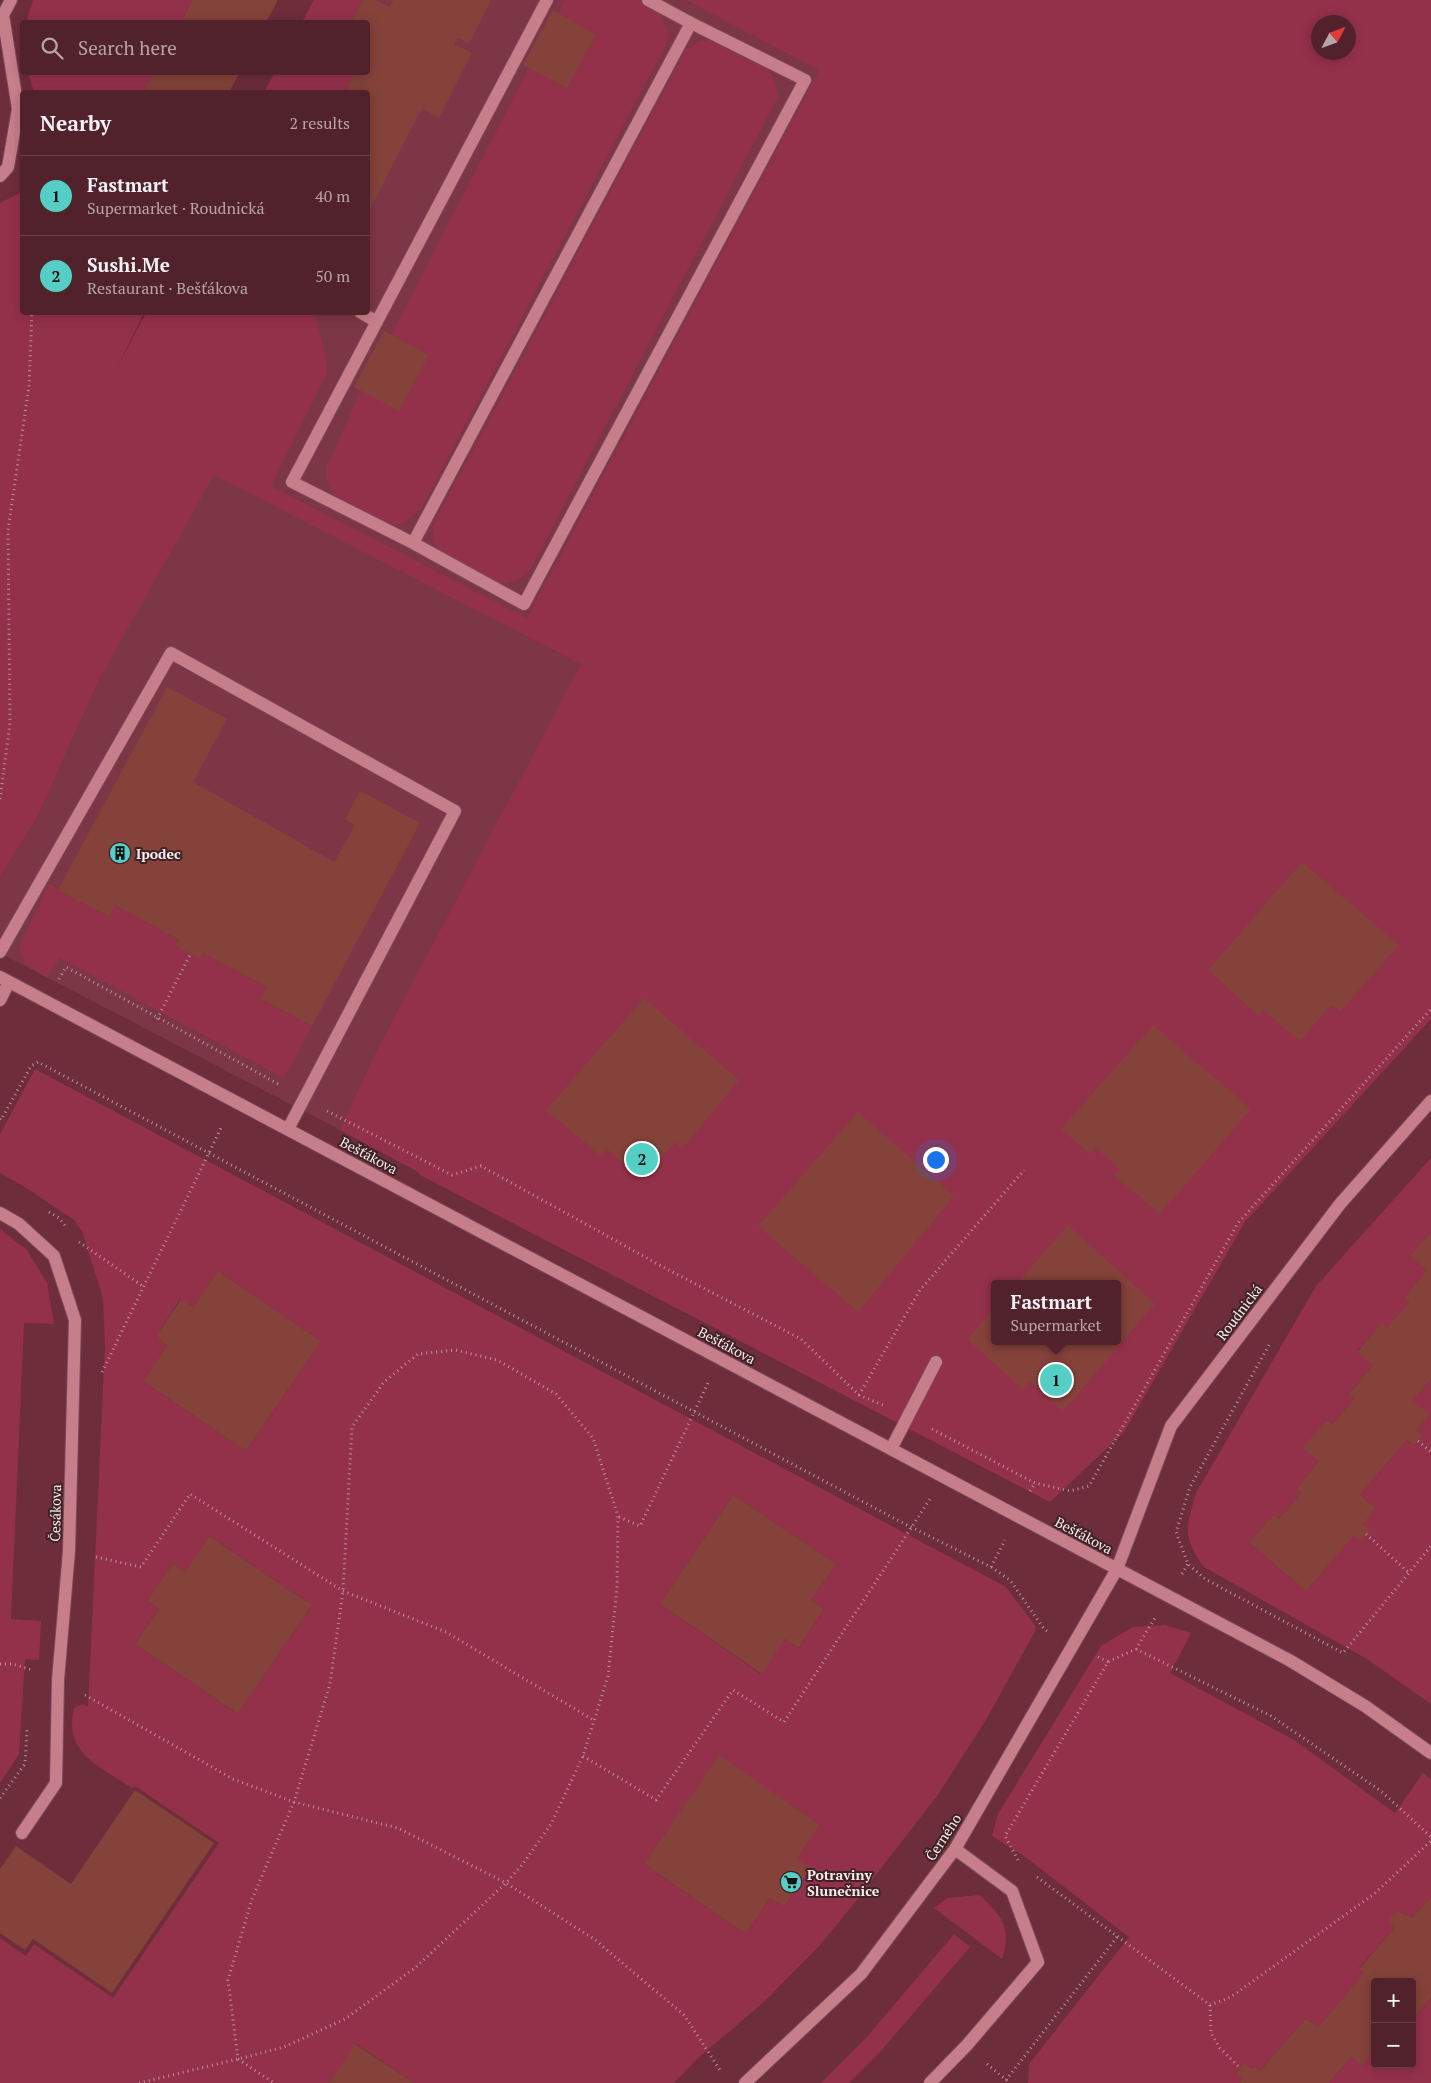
<!DOCTYPE html>
<meta charset="utf-8">
<style>
:root{--surface:#52222c;--page:#5c2f38;--text:#f1f3f6;--muted:#b5a4a9;--line:#683f48;--accent:#55cec5}
body{margin:0;font-family:"PT Serif",serif;background:var(--page);color:var(--text)}
.controls{position:absolute;right:15px;bottom:15px;display:grid;overflow:hidden;border-radius:5px;box-shadow:0 2px 12px #0003}
.controls button{width:45px;height:45px;display:grid;place-items:center;padding:0;border:0;border-bottom:1px solid var(--line);background:var(--surface);color:var(--text);font:25px sans-serif}
.compass{position:absolute;left:1311px;top:15px;width:45px;height:45px;border-radius:50%;background:var(--surface);box-shadow:0 2px 12px #0003;rotate:49deg}
.you{position:absolute;left:935px;top:1159px;width:18px;height:18px;margin:-12px;border:4px solid #fff;border-radius:50%;background:#1a73e8;box-shadow:0 0 0 8px #1a73e833}
.badge{display:grid;place-items:center;width:32px;height:32px;border-radius:50%;background:var(--accent);color:#111;font-size:16px;font-weight:700}
.pin{position:absolute;translate:-50% -50%;border:2px solid #fff;box-shadow:0 1px 5px #0006}
.popup{position:absolute;left:991px;top:1280px;width:130px;height:65px;box-sizing:border-box;display:grid;place-content:center;border-radius:5px;background:var(--surface);filter:drop-shadow(0 1px 4px #0005);font-size:16px;white-space:nowrap;color:var(--muted)}
.popup b{font-size:19px;color:var(--text)}
.popup::after{content:'';position:absolute;left:50%;top:100%;margin-left:-10px;border:10px solid transparent;border-top-color:var(--surface)}
.list{margin:0;padding:0;list-style:none}
h2{display:flex;justify-content:space-between;align-items:center;height:65px;margin:0;padding:0 20px;font-size:21px}
h2 small{font-size:16px;font-weight:400;color:var(--muted)}
.list li{display:grid;grid-template-columns:32px 1fr auto;gap:15px;align-items:center;box-sizing:border-box;height:80px;padding:0 20px;border-top:1px solid var(--line)}
.list b{display:block;font-size:19px;white-space:nowrap}
.list p{margin:0;font-size:16px;white-space:nowrap;color:var(--muted)}
.list em{font-size:16px;font-style:normal;color:var(--muted)}
.icon{flex:none;width:28px;height:28px;fill:none;stroke:currentColor;stroke-width:2;stroke-linecap:round;stroke-linejoin:round}
.map{position:relative;flex:none;width:1431px;height:2083px;overflow:hidden}
.search{position:absolute;background:var(--surface);box-shadow:0 2px 12px #0003;left:20px;top:20px;width:350px;height:55px;display:flex;align-items:center;gap:12px;box-sizing:border-box;padding:0 18px;border-radius:5px;color:var(--muted);font-size:19px}
.panel{position:absolute;background:var(--surface);box-shadow:0 2px 12px #0003;left:20px;top:90px;width:350px;height:225px;border-radius:5px}
.map>svg:first-child{display:block}
</style>
<div class="map">
<svg width="1431" height="2083" viewBox="0 0 1431 2083">
<rect width="100%" height="100%" fill="#6d2d3b"/>
<!-- built -->
<path fill="#7d3645" d="M314 0H717L915 105 581 665 374 1055 340 1130 0 953V877L37 818 100 678 146 313 368 312V92H264L275 73 368 72V22H302Z"/>
<!-- green -->
<path fill="#94314a" fill-rule="evenodd" d="M33 0H193L181 22H26Z
M314 0H363L351 22H302Z
M565 0H639L661 14 668 34 666 44 422 507C416 514 407 523 397 525 389 527 340 501 334 494 327 486 326 478 326 468L361 390 428 355 391 335 529 68 567 88 596 34 558 13Z
M686 0H1431V1019L1245 1222 1124 1432 1050 1502 420 1175 418 1172 340 1130 374 1055 581 664 214 475 100 678 37 818 0 877V203L22 192V312L144 313 117 368 146 313H315L327 363V374L271 486 527 618 819 70ZM1318 22H1348V52H1318ZM995 1284H1117V1341H995Z
M710 39 770 70 775 83 778 97 530 570 518 580 503 584 441 553 434 542 432 527 686 49 698 42Z
M28 73H154L143 92H34Z
M275 73H355L345 92H264Z
M49 884 108 917 115 905 179 940 177 946 200 959 203 953 267 987 261 999 312 1026 284 1078 60 958 47 978 26 964 19 948Z
M35 1069 1006 1587 1036 1627 1034 1633 986 1720 937 1796 855 1902 820 1945 766 2000 697 2059 674 2083H415L356 2044 329 2083H0V1938L26 1956 34 1944 113 1998 219 1843 135 1786 132 1788C101 1767 63 1754 74 1708L83 1704 88 1707 105 1346 103 1298 82 1231 74 1220 25 1187 0 1173V1134ZM218 1271 321 1341 246 1451 143 1381 167 1345 156 1336 180 1299 193 1307ZM733 1495 836 1564 811 1600 824 1609 798 1648 785 1639 761 1674 660 1604ZM209 1536 312 1605 238 1714 135 1644 159 1609 147 1601 173 1563 185 1572ZM719 1756 820 1825 797 1859 811 1869 784 1907 770 1898 746 1934 644 1864Z
M1431 1158V1232L1411 1256 1427 1270 1404 1297 1409 1302 1387 1327 1382 1323 1357 1351 1373 1365 1349 1394 1354 1399 1333 1424 1327 1420 1303 1448 1319 1461 1296 1489 1301 1493 1279 1519 1274 1514 1249 1543 1306 1591 1376 1508 1360 1495 1407 1440 1414 1446 1423 1436 1416 1430 1413 1400 1431 1379V1704L1367 1659 1204 1567C1182 1537 1186 1527 1196 1493L1316 1286Z
M0 1229 27 1250 47 1283 54 1324 24 1323 11 1619 41 1621 39 1660 25 1659 19 1754 0 1783Z
M1165 1625 1191 1633 1170 1673 1294 1740 1395 1813 1423 1773 1431 1780V1897L1412 1918 1407 1914 1405 1916 1398 1910 1389 1920 1395 1927 1359 1968 1364 1973 1318 2027 1306 2018 1260 2071 1254 2066 1252 2069 1244 2063 1236 2073 1242 2080 1240 2083H1028L1029 2064 1129 1937 1024 1856 992 1836 998 1814 1101 1646 1133 1627Z
M980 1895C1002 1917 1012 1927 1002 1959L934 1908 947 1898Z
M954 1934 970 1947 881 2051 849 2083H821L867 2037Z
M1431 1998V2083H1329L1351 2057 1362 2066 1375 2052V2064H1412V2016L1414 2017Z"/>
<!-- building -->
<path fill="#84423a" d="M193 0H278L266 22H181Z
M363 0H376L390 7 393 0H491L469 44 458 38 454 44 472 53 439 118 422 108 368 213V92H345L355 72H368V22H351Z
M553 10 596 34 567 88 523 65Z
M154 72H240L229 92H143Z
M384 331 429 355 399 411 354 387Z
M167 687 227 719 193 782 334 862 355 825 345 819 360 791 420 823 312 1026 261 999 267 987 203 953 200 959 176 946 179 940 115 905 109 917 58 890Z
M1302 862 1399 945 1341 1011 1331 1005 1300 1041 1263 1010 1259 1016 1208 970Z
M644 998 739 1080 682 1149 675 1142 642 1180 607 1149 601 1156 546 1110Z
M1153 1025 1251 1109 1160 1214 1114 1175 1120 1169 1096 1148 1090 1154 1061 1129Z
M858 1112 954 1196 858 1312 758 1226Z
M1068 1225 1155 1304 1063 1411 1030 1381 1022 1389 967 1339 995 1308V1341H1117V1284H1016Z
M1431 1232V1379L1413 1400 1430 1414 1416 1430 1423 1436 1414 1446 1407 1440 1360 1495 1376 1508 1363 1524 1370 1530 1361 1541 1354 1535 1306 1591 1249 1543 1274 1514 1279 1519 1301 1493 1296 1489 1319 1461 1302 1448 1327 1420 1333 1424 1354 1399 1349 1394 1373 1365 1357 1352 1382 1322 1387 1327 1409 1302 1404 1297 1427 1270 1410 1256Z
M218 1271 321 1341 246 1451 143 1381 167 1345 156 1336 181 1299 193 1307Z
M733 1495 836 1564 811 1600 824 1609 798 1648 785 1639 762 1674 660 1604Z
M209 1536 312 1605 238 1714 135 1644 159 1609 147 1601 173 1563 185 1572Z
M719 1755 820 1825 797 1859 811 1868 784 1907 770 1898 746 1934 644 1864Z
M135 1790 214 1843 112 1993 33 1939 25 1950 0 1933V1869L16 1846 71 1884Z
M1431 1897V1998L1414 2017 1412 2016V1982H1375V2052L1362 2066 1351 2057 1329 2083H1240L1242 2080 1236 2073 1244 2063 1252 2069 1254 2066 1260 2071 1306 2018 1318 2027 1364 1973 1359 1969 1395 1927 1388 1920 1398 1910 1405 1916 1407 1914 1412 1918Z
M355 2044 415 2083H329Z"/>
<g fill="none" stroke-linecap="round" stroke-linejoin="round">
<!-- minor casing -->
<g stroke="#7c4a57" stroke-width="14">
<path id="minor" d="M547 0 292 482 413 543 691 23 648 0
M0 176 8 167 18 109 3 15 11 0
M360 312 377 322
M413 543 524 604 805 80 691 23
M0 952 171 653 455 811 288 1129
M0 977 1289 1660 1365 1706 1431 1753
M0 1000 9 982
M0 1213 19 1224 54 1256 75 1320 69 1551 58 1680 56 1783 22 1833
M891 1449 936 1362
M745 2083 861 1974 955 1849 1117 1569 1171 1426 1340 1204 1431 1101
M930 2083 967 2045 1038 1962 1012 1891 955 1849"/>
</g>
<!-- path -->
<path stroke="#b9929a" stroke-width="3" stroke-dasharray="1 4" stroke-linecap="butt" d="M0 799 10 723 8 530 29 386 32 312
M59 979 66 967 280 1085
M157 1019 191 953
M327 1111 452 1175 481 1166 663 1267 801 1339 859 1395 883 1405
M0 1119 1 1120 31 1066 38 1062 903 1523 991 1567 1010 1580 1044 1629 1050 1633
M49 1212 59 1218 67 1228
M79 1242 144 1287
M1269 1345 1190 1487 1176 1532 1188 1564 1205 1579 1343 1653 1431 1546
M102 1372 222 1126
M859 1395 920 1290 1024 1170
M932 1429 1035 1483 1070 1491 1089 1486 1238 1223 1431 1009
M1418 1441 1431 1452
M1030 1491 1035 1483
M619 1517 640 1526 708 1383
M1366 1534 1409 1573
M96 1557 141 1567 190 1494 343 1591 446 1632 595 1721
M991 1567 1005 1540
M1182 1574 1188 1564
M1136 1649 1271 1716 1381 1791 1431 1837
M1098 1657 1108 1662
M0 1664H13L32 1670
M85 1695 233 1779 294 1802 398 1828 506 1883 594 1939 684 2015 720 2070
M583 1756 656 1800 733 1690 784 1722 930 1499
M0 1798 25 1764 27 1729
M1018 1860 1005 1836 1108 1662 1136 1649 1155 1618
M1037 1877 1210 2005 1231 1997 1374 1894 1431 1841
M1210 2005 1211 2033 1220 2048 1240 2068
M987 2064 1010 2083
M1006 2080 1117 1937
M139 2083 238 2059 284 2047 345 2019 416 1967 506 1883 522 1865 551 1824 583 1756 608 1676 617 1588 618 1516 593 1438 556 1394 497 1360 455 1350 418 1354 384 1382 352 1427 343 1591 330 1684 294 1802 252 1899 228 1980 238 2059 274 2083"/>
<!-- minor -->
<use href="#minor" stroke="#c77e8b" stroke-width="12"/>
</g>
<!-- icons -->
<defs>
<g id="building-disc" transform="scale(1.125)"><circle r="9.5" fill="#55cec5" stroke="#3f2227"/><path d="M-4-6H4V6H1V3H-1V6H-4ZM-2.5-4.3h1.7v1.8h-1.7ZM.8-4.3h1.7v1.8H.8ZM-2.5-1h1.7V.8h-1.7ZM.8-1h1.7V.8H.8Z" fill="#111"/></g>
<g id="supermarket-disc" transform="scale(1.125)"><circle r="9.5" fill="#55cec5" stroke="#3f2227"/><path d="M-6-5.5h2.5l.6 2H6L4.5 2H-2.5L-4.4-4H-6ZM-1.5 3.2a1.3 1.3 0 1 0 .1 0ZM3 3.2a1.3 1.3 0 1 0 .1 0Z" fill="#111"/></g>
</defs>
<g fill-rule="evenodd">
<use href="#building-disc" x="120" y="853"/>
<use href="#supermarket-disc" x="791" y="1882"/>
</g>
<g text-anchor="middle" dominant-baseline="central" stroke-width="4" stroke-linejoin="round" paint-order="stroke">
<!-- poi labels -->
<g font-size="14" font-weight="bold" fill="#fcecee" stroke="#3f2227" text-anchor="start">
<text x="136" y="853">Ipodec</text>
<text x="807" y="1874">Potraviny<tspan x="807" dy="16">Slunečnice</tspan></text>
</g>
<!-- street labels -->
<g font-size="14" fill="#fcecee" stroke="#3f2227">
<text transform="translate(369 1155) rotate(28)">Bešťákova</text>
<text transform="translate(1239 1312) rotate(-53)">Roudnická</text>
<text transform="translate(727 1345) rotate(28)">Bešťákova</text>
<text transform="translate(55 1513) rotate(-89)">Česákova</text>
<text transform="translate(1084 1535) rotate(28)">Bešťákova</text>
<text transform="translate(943 1837) rotate(-57)">Černého</text>
</g>
</g>
</svg>
<div class="controls">
<button>+</button>
<button>−</button>
</div>
<svg class="compass" viewBox="-18 -18 36 36"><path d="M0-13l5 13h-10z" fill="#e53935"/><path d="M0 13l5-13h-10z" fill="#b5a4a9"/></svg>
<div class="you"></div>
<div class="pin badge" style="left:1056px;top:1380px">1</div>
<div class="popup"><b>Fastmart</b>Supermarket</div>
<div class="pin badge" style="left:642px;top:1159px">2</div>
<div class="search"><svg class="icon" aria-label="search" viewBox="0 0 24 24"><circle cx="10" cy="10" r="6"/><path d="M15 15l6 6"/></svg>Search here</div>
<section class="panel">
<h2>Nearby<small>2 results</small></h2>
<ul class="list">
<li><span class="badge">1</span><div><b>Fastmart</b><p>Supermarket · Roudnická</p></div><em>40 m</em></li>
<li><span class="badge">2</span><div><b>Sushi.Me</b><p>Restaurant · Bešťákova</p></div><em>50 m</em></li>
</ul>
</section>
</div>
